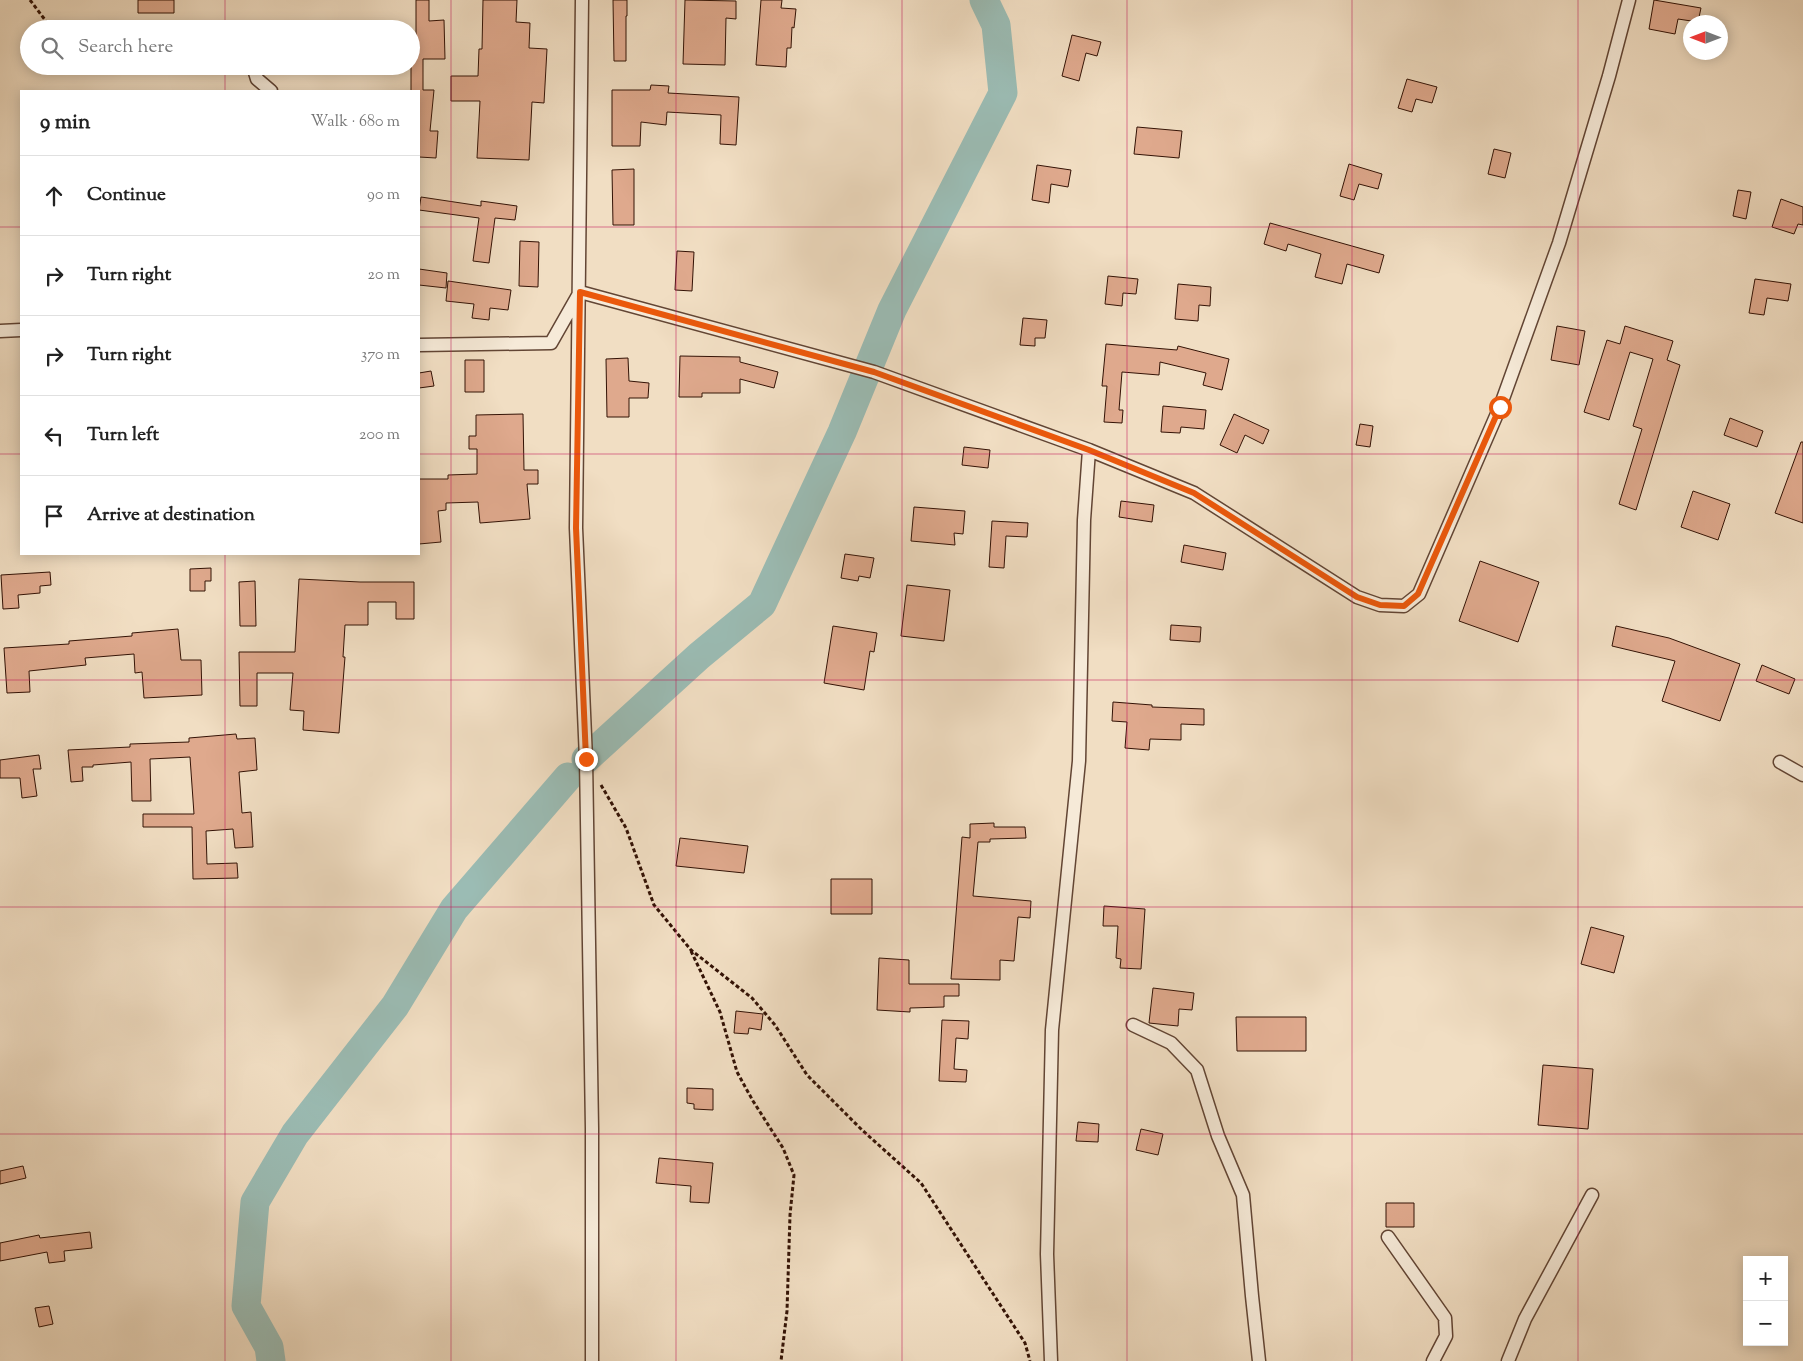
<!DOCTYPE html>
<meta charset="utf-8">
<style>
:root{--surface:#fff;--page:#f6f6f6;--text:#222;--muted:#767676;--line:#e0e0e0}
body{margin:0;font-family:"Sorts Mill Goudy",serif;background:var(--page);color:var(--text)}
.controls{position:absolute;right:15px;bottom:15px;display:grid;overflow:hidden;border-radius:0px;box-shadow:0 2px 12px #0003}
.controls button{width:45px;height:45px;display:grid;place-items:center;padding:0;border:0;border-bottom:1px solid var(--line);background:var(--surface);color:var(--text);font:25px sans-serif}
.compass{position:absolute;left:1683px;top:15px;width:45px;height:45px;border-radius:50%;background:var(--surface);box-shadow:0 2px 12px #0003;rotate:270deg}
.stop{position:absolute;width:15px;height:15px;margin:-11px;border:4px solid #ea580c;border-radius:50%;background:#fff}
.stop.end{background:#ea580c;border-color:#fff;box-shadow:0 1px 5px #0008}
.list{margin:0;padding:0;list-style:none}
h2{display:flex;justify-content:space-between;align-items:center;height:65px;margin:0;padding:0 20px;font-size:21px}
h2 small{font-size:16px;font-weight:400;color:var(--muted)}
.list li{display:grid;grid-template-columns:32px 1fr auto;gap:15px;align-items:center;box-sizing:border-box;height:80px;padding:0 20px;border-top:1px solid var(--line)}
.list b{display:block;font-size:19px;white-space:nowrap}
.list em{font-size:16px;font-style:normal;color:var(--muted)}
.icon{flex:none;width:28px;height:28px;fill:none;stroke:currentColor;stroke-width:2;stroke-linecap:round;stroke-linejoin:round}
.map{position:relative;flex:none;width:1803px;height:1361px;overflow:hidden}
.search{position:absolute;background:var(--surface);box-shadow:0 2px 12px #0003;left:20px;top:20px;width:400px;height:55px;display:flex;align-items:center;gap:12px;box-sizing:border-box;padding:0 18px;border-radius:28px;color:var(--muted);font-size:19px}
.panel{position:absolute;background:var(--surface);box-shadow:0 2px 12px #0003;left:20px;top:90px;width:400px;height:465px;border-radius:0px}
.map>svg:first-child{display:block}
</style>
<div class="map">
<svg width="1803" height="1361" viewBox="0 0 1803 1361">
<rect width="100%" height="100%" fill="#f1dec3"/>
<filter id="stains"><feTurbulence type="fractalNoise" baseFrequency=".004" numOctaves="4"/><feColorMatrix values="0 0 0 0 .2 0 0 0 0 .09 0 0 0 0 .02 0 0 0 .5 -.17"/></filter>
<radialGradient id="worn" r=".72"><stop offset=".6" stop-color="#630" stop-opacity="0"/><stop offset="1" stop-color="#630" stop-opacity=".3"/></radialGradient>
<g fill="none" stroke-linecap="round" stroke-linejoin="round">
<!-- river -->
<path stroke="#9bbcb4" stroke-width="29" d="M586 759 699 656 762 604 842 432 892 310 1003 93 996 25 984 0
M271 1361 269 1347 246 1306 255 1202 295 1134 395 1006 454 909 568 777"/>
</g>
<!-- building -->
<path fill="#dfa98d" stroke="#331205" d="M138 0H174V13H138Z
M416 0H429V21L444 20 445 59H423V90H434L430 131H438L436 158 419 157V91H411V44H416Z
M483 0H517L516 22 530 23 529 48 547 49 544 103 532 102 529 160 477 158 480 101H451V76H478L479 49H482Z
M613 0H627V16H626V61H614Z
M685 0 736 1V19L726 18 725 65 683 64Z
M761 0H782L781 8 796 9 794 28 792 27 791 48H787L786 67 756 65Z
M1654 0 1701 8 1698 22 1678 19 1675 34 1649 29Z
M1072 35 1101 42 1097 56 1086 53 1079 81 1062 76Z
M1407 79 1437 87 1432 103 1416 99 1412 112 1398 108Z
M651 85 669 86 668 93 739 97 736 145 720 144 721 115 667 112 666 125 641 122 640 146H612V90H650Z
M1137 127 1182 131 1179 158 1134 154Z
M1494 149 1511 153 1505 178 1488 174Z
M1349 164 1382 174 1378 189 1359 184 1354 200 1340 196Z
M1037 165 1071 170 1068 187 1051 184 1049 203 1032 200Z
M634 169V225H613L612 170Z
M1738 190 1751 192 1746 219 1733 216Z
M421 197 481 206V201L517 206 515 220 495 218 489 263 473 261 479 218 419 210Z
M1781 199 1803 207V225L1798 224 1794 234 1772 227Z
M1270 223 1384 255 1379 273 1347 264 1342 284 1315 277 1321 254 1288 244 1286 251 1264 244Z
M520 241 539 242 538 287 519 286Z
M677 251 694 252 692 291 675 290Z
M419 269 447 273 446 288 419 285Z
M1108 276 1138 279 1136 294 1123 293 1122 306 1105 304Z
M1755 279 1791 284 1788 301 1767 298 1764 315 1749 313Z
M448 281 511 290 508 310 490 308 489 320 472 318 474 304 446 301Z
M1178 284 1211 287 1210 306 1199 305 1198 321 1175 319Z
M1023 318 1047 320 1045 338H1035V346L1020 345Z
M1557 326 1585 331 1579 365 1551 360Z
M1625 326 1673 341 1667 360 1680 365 1636 510 1619 504 1642 429 1633 426 1653 359 1630 352 1609 420 1584 412 1607 340 1620 344Z
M1106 344 1177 350 1178 346 1229 359 1222 390 1203 385 1206 373 1160 362 1159 375 1122 372 1119 410H1123L1122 423 1104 422 1107 386H1102Z
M680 356 740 357V362L778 372 774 388 740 379V393H702V397H679Z
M628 358 629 381 649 383 648 398H629V417H607L606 359Z
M465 360H484V392H465Z
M431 371 434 386 419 388V373Z
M1163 406 1206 410 1204 429 1181 427 1180 433 1161 432Z
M523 414 524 470H538V484H527L530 519 480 523 478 502 446 503V510L438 511 441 542 419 544V479H448V475L477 474V449H469V436H476V415Z
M1234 414 1269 430 1263 444 1245 435 1237 453 1220 445Z
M1730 418 1763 431 1757 447 1724 435Z
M1360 424 1373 426 1370 447 1356 445Z
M1801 442H1803V523L1775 513Z
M964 447 990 450 988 468 962 465Z
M1693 491 1730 504 1718 540 1681 527Z
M1121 501 1154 505 1152 522 1119 517Z
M914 507 965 511 963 534 954 533 955 545 911 541Z
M992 521 1028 523 1027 537 1006 536 1004 568 989 567Z
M1184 545 1226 553 1223 570 1181 562Z
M845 554 874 558 870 578 859 576 858 581 841 578Z
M1480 561 1539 582 1518 642 1459 621Z
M211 568V581H205V591H190V569Z
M50 572 51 585 40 586V593L18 595 19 608 3 609 1 575Z
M299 579 360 582H414V619H396V602H368V625H345L343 657H345L339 733 303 730 304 711 290 710 293 673H257V706H240L239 652H295Z
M255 581 256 626H240L239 582Z
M907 585 950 590 944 641 901 636Z
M1171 625 1201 627 1200 642 1170 640Z
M833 626 877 633 874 652 870 651 864 690 824 683Z
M1616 626 1669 638 1740 664 1720 721 1662 701 1675 661 1612 646Z
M178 629 181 660H201L202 695 144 698 142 672 135 673 134 654 85 658 86 665 29 671 30 692 7 693 4 648 69 644V641L132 636V633Z
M1762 665 1795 679 1789 694 1756 681Z
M1113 702 1152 705V707L1204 709V725L1181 724V740L1150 739 1149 750 1125 748 1127 722 1112 721Z
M236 734 237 739 255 738 257 770 239 772 242 813 251 812 253 847 235 848 233 829 206 831 207 864 237 863 238 878 193 879 192 827H143V814H194L190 757 150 759 151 801H132L131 762 93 765V767H82L83 781 71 782 68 750 130 747V744L189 742V738Z
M39 755 41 769H33L37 796 22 798 20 778H0V760Z
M994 823V827H1025L1026 838 990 839V842H978L973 896 1031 901 1030 918 1018 917 1014 961 1000 960V980L951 979 962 837 970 838V824Z
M680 838 748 846 744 873 676 866Z
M831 879H872V914H831Z
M1104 906 1145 909 1141 969 1120 968 1121 959 1116 958 1118 926H1103Z
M1591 927 1624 936 1614 973 1581 964Z
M879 958 909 960V984H959V996H944V1007L910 1008V1012L877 1010Z
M1153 988 1194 993 1192 1010 1179 1009 1178 1026 1149 1023Z
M736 1011 763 1014 761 1030 749 1028 748 1034 734 1033Z
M1236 1017H1306V1051H1237Z
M942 1020 969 1021 968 1039 956 1038 954 1069 967 1070 966 1082 939 1081Z
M1543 1065 1593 1069 1588 1129 1538 1125Z
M687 1088 713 1089V1110L694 1109V1104L687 1103Z
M1078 1122 1099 1124 1098 1142 1076 1141Z
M1141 1129 1163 1134 1158 1155 1136 1150Z
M659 1158 713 1163 709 1203 690 1202 691 1186 656 1183Z
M23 1166 26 1178 0 1184V1171Z
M1386 1203H1414V1227H1386Z
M90 1232 92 1248 64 1251 65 1261 49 1263 47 1252 0 1261V1243L39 1235 40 1238Z
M49 1306 53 1324 39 1327 35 1308Z"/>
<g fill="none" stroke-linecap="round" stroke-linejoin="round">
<!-- street casing -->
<g stroke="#624534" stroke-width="15">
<path id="street" d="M582 0 576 528 586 759 592 1128V1361
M253 66 257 79 271 91
M0 331 21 330
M419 345 551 343 580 292 874 372 1089 450 1194 493 1357 597 1380 605 1404 606 1419 594 1500 407 1559 243 1609 76 1629 0
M1780 762 1803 775
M1133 1025 1171 1043 1197 1070 1218 1136 1243 1195 1252 1296 1259 1361
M1388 1237 1445 1318 1446 1336 1433 1361
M1051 1361 1047 1254 1052 1030 1079 761 1084 520 1089 450
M1508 1361 1525 1319 1592 1195"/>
</g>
<!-- path -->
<path stroke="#331205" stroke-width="3" stroke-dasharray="4 2.5" stroke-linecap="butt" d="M30 0 52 29
M601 785 626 828 654 905 691 950 752 998 775 1025 807 1075 862 1130 921 1183 1025 1343 1030 1361
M691 951 720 1012 737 1072 753 1101 783 1148 794 1175 790 1215 787 1311 781 1361"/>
<!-- street -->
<use href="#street" stroke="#f6ead8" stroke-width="12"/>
</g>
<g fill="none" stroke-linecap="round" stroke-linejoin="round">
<!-- route -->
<path stroke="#ea580c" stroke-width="6" d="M586 759 576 528 580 292 874 372 1089 450 1194 493 1357 597 1380 605 1404 606 1418 594 1500 407"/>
</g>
<!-- grid -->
<path fill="none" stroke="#c2185b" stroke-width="1" stroke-opacity="0.55" d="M225 0V29M451 0V1361M676 0V1361M902 0V1361M1127 0V1361M1352 0V1361M1578 0V1361M225 66V91M0 227H21M419 227H1803M0 454H21M419 454H1803M225 554V1361M0 680H1803M0 907H1803M0 1134H1803"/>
<rect width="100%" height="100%" filter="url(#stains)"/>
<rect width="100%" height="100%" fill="url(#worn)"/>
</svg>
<div class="controls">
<button>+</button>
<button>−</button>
</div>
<svg class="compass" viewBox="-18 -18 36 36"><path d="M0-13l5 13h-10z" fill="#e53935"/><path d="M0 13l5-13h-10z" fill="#767676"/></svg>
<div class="stop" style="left:1500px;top:407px"></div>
<div class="stop end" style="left:586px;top:759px"></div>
<div class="search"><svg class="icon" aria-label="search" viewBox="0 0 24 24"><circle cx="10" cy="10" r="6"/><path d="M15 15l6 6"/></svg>Search here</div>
<section class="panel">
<h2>9 min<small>Walk · 680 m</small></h2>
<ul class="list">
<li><svg class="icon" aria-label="ahead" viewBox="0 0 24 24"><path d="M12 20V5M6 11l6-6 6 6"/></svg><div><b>Continue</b></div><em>90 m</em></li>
<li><svg class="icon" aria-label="right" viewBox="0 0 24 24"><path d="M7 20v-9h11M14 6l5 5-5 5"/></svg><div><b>Turn right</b></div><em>20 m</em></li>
<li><svg class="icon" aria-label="right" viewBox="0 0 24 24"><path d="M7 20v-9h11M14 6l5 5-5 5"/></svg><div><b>Turn right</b></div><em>370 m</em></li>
<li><svg class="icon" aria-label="left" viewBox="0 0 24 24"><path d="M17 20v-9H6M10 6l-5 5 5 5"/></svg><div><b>Turn left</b></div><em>200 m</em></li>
<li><svg class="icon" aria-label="arrive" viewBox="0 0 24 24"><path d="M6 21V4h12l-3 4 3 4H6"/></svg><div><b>Arrive at destination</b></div></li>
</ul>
</section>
</div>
